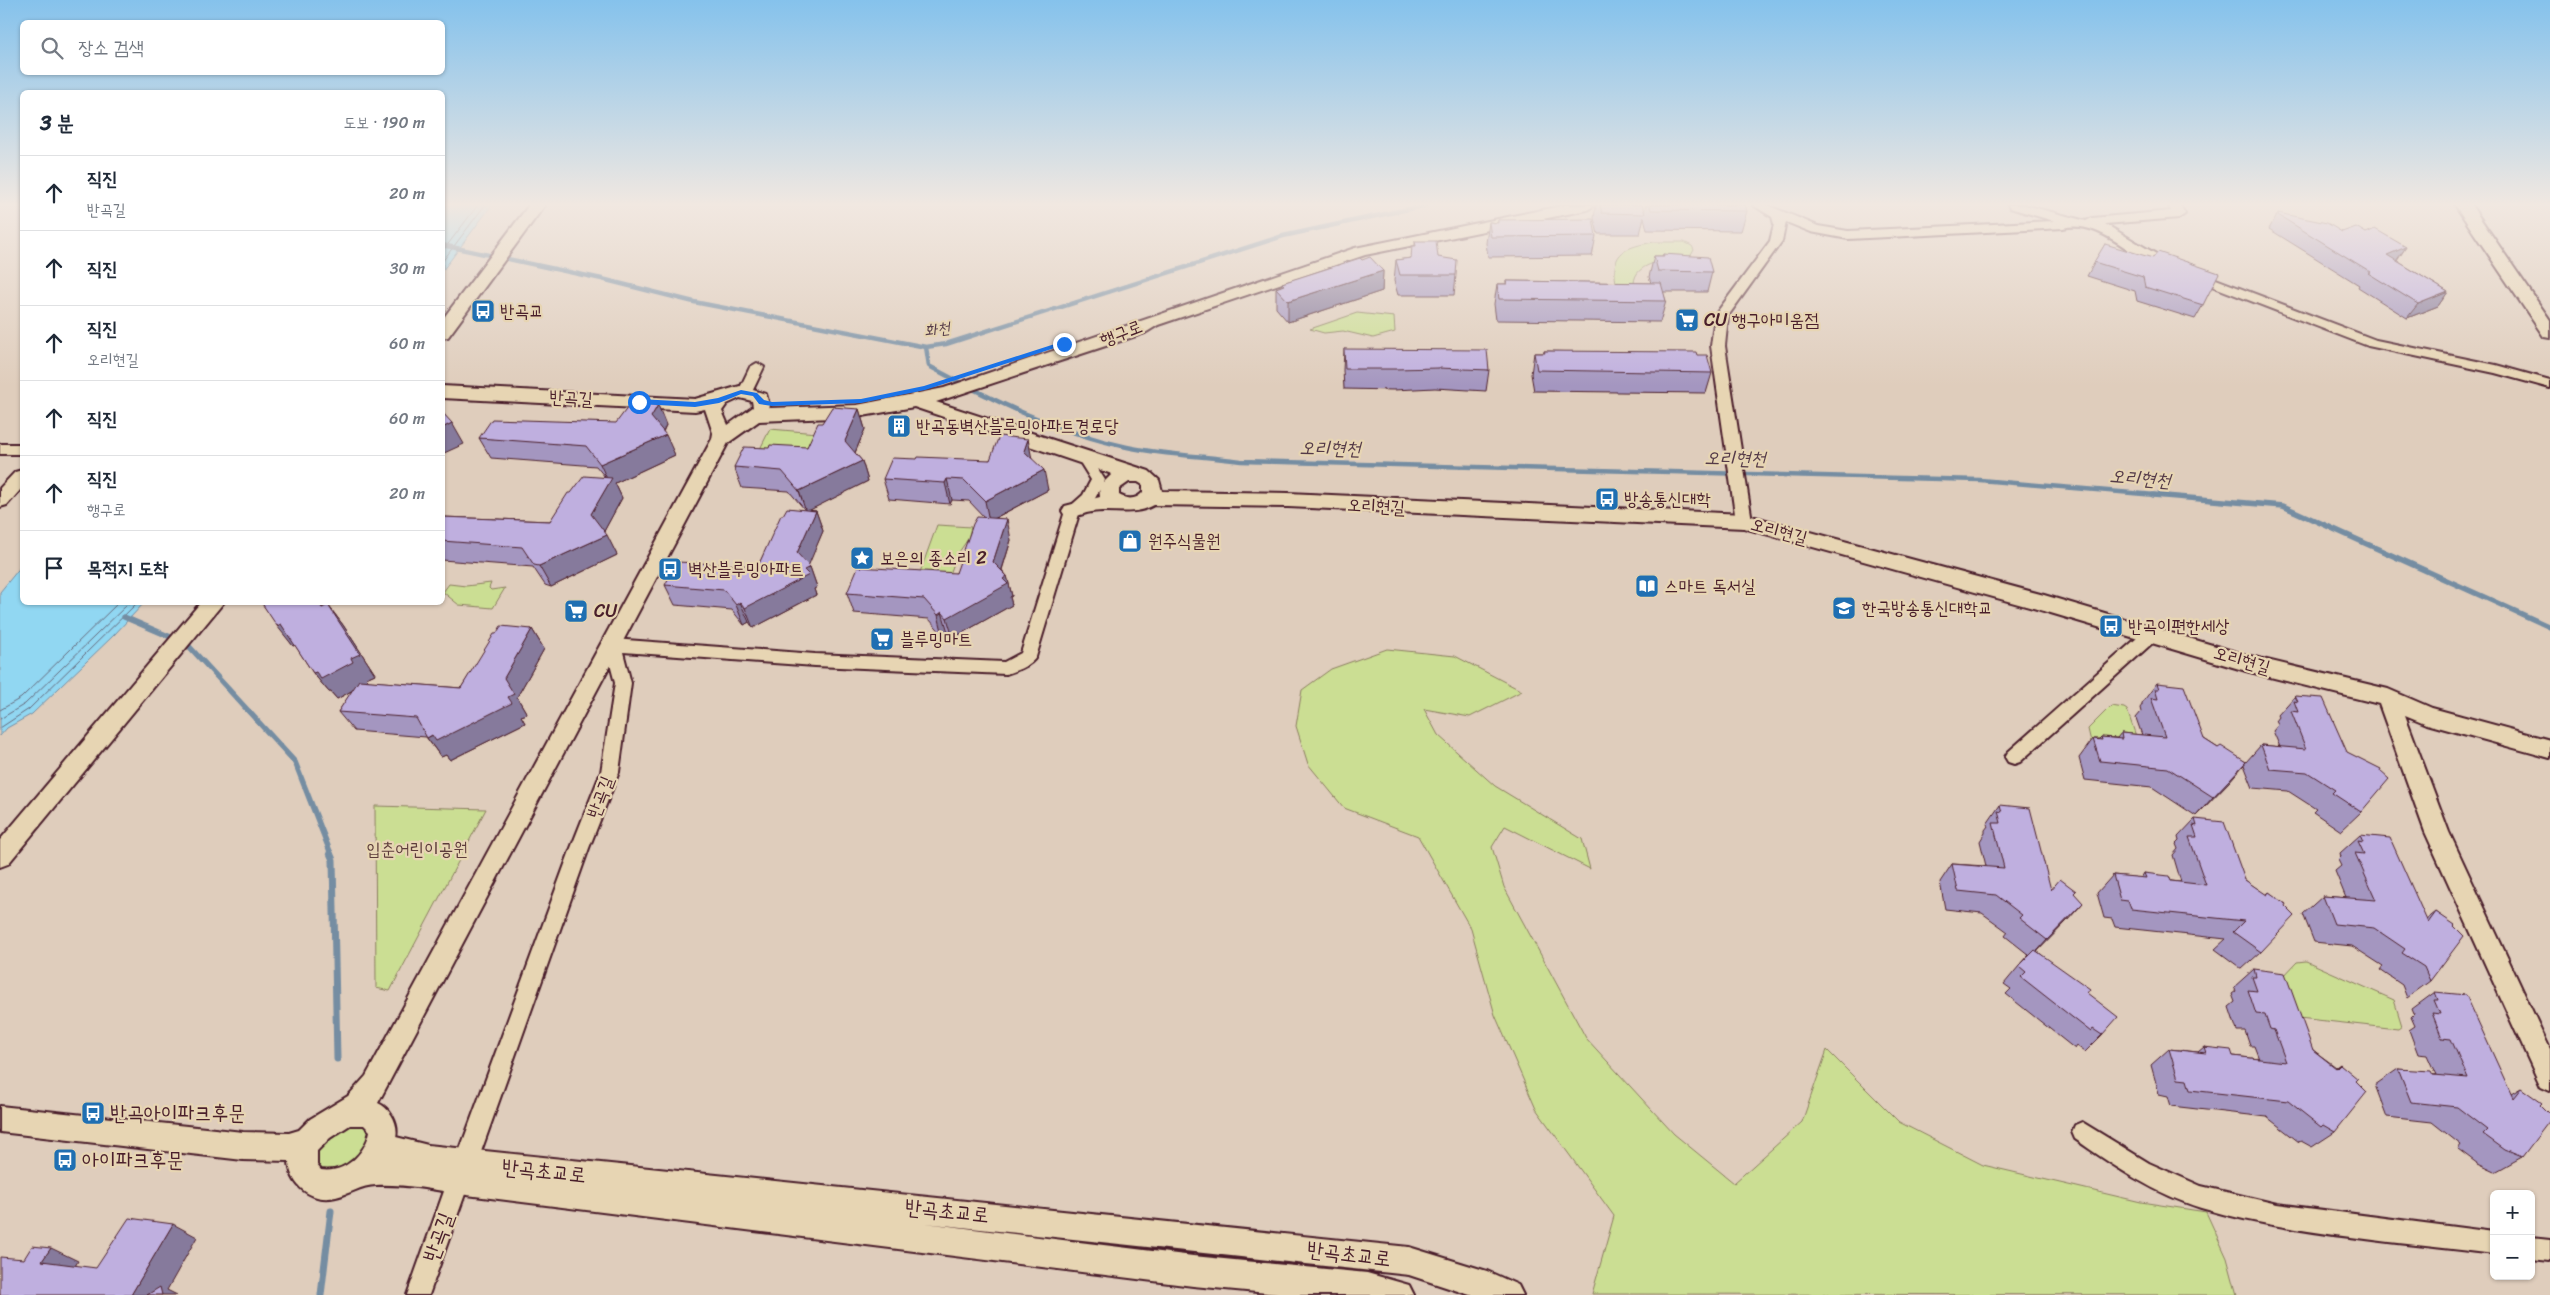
<!DOCTYPE html>
<html lang="ko">
<meta charset="utf-8">
<style>
:root{--surface:#fff;--page:#f6f6f7;--text:#1f2937;--muted:#747a83;--line:#e0e1e3}
body{margin:0;font-family:Sriracha,"Poor Story",sans-serif;background:var(--page);color:var(--text)}
.controls{position:absolute;right:15px;bottom:15px;display:grid;overflow:hidden;border-radius:8px;box-shadow:0 1px 4px #0004}
.controls button{width:45px;height:45px;display:grid;place-items:center;padding:0;border:0;border-bottom:1px solid var(--line);background:var(--surface);color:var(--text);font:25px sans-serif}
.stop{position:absolute;width:15px;height:15px;margin:-11px;border:4px solid #1a73e8;border-radius:50%;background:#fff}
.stop.end{background:#1a73e8;border-color:#fff;box-shadow:0 1px 5px #0008}
.list{margin:0;padding:0;list-style:none}
h2{display:flex;justify-content:space-between;align-items:center;height:65px;margin:0;padding:0 20px;font-size:21px}
h2 small{font-size:16px;font-weight:400;color:var(--muted)}
.list li{display:grid;grid-template-columns:32px 1fr auto;gap:15px;align-items:center;box-sizing:border-box;height:75px;padding:0 20px;border-top:1px solid var(--line)}
.list b{display:block;font-size:19px;white-space:nowrap}
.list p{margin:0;font-size:16px;white-space:nowrap;color:var(--muted)}
.list em{font-size:16px;font-style:normal;color:var(--muted)}
.icon{flex:none;width:28px;height:28px;fill:none;stroke:currentColor;stroke-width:2;stroke-linecap:round;stroke-linejoin:round}
.map{position:relative;flex:none;width:2550px;height:1295px;overflow:hidden}
.search{position:absolute;background:var(--surface);box-shadow:0 1px 4px #0004;left:20px;top:20px;width:425px;height:55px;display:flex;align-items:center;gap:12px;box-sizing:border-box;padding:0 18px;border-radius:8px;color:var(--muted);font-size:19px}
.panel{position:absolute;background:var(--surface);box-shadow:0 1px 4px #0004;left:20px;top:90px;width:425px;height:515px;border-radius:8px}
.map>svg:first-child{display:block}
</style>
<div class="map">
<svg width="2550" height="1295" viewBox="0 0 2550 1295">
<rect width="100%" height="100%" fill="#dfcdbc"/>
<filter id="ink" filterUnits="userSpaceOnUse"><feTurbulence type="fractalNoise" baseFrequency=".02" numOctaves="2"/><feDisplacementMap in="SourceGraphic" scale="10" xChannelSelector="R" yChannelSelector="G"/><feConvolveMatrix kernelMatrix="1 2 1 2 8 2 1 2 1" color-interpolation-filters="sRGB"/></filter>
<g filter="url(#ink)">
<!-- green -->
<path fill="#cbde93" stroke="#8a7e5f" d="M1654 242H1684L1692 246 1694 250 1690 257C1672 260 1634 260 1634 284L1616 283C1610 251 1627 247 1654 242Z
M1357 313 1394 317 1395 332 1373 338 1343 331 1324 333 1310 329Z
M770 429 817 433 805 459 757 455Z
M937 525 971 527 968 539 957 555 949 577 919 575Z
M491 583 489 588 491 590 505 588 493 608 459 605 443 592 449 584 466 586Z
M1387 649 1455 656 1522 691 1470 717 1424 709 1438 735 1495 786 1582 839 1590 869 1505 826 1492 847 1504 887 1586 1038 1674 1134 1734 1183 1802 1122 1827 1050 1899 1122 1983 1165 2141 1202 2206 1212 2227 1258 2237 1295 1592 1294 1614 1216 1536 1109 1495 1015 1471 929 1418 836 1344 808 1308 764 1296 726 1302 690 1331 669Z
M2111 706 2124 708 2127 710 2138 742H2091L2088 729Z
M375 806 486 809 390 991 376 988Z
M2306 961 2394 1000 2402 1026 2398 1029 2299 1018 2281 979 2297 962Z
M341 1124 366 1125 370 1130V1146L337 1173 321 1171 316 1165 315 1151Z"/>
<!-- water -->
<path fill="#91d7f2" stroke="#758da2" d="M443 205H492L443 270 442 205Z
M22 565V602L144 603 114 635 32 714 7 728 0 736V592Z"/>
<g fill="none" stroke-linecap="round" stroke-linejoin="round">
<!-- shore -->
<path stroke="#66697b" stroke-width="1" d="M442 252 478 205
M442 262 485 205
M0 710 21 698 119 602
M0 719 25 704 130 602
M0 728 29 709 138 602"/>
<!-- stream-far2 -->
<path stroke="#758da2" stroke-width="4.5" d="M442 245 602 279 694 302 926 347 946 344 1283 236 1427 205
M926 347 929 366C992 400 1056 432 1127 447 1164 455 1203 456 1241 461L1980 480 2167 496"/>
<!-- stream-far1 -->
<path stroke="#758da2" stroke-width="5.5" d="M2153 495 2283 506 2550 627
M124 617 187 644 295 762 331 854"/>
<!-- stream -->
<path stroke="#758da2" stroke-width="7" d="M330 853 333 860 337 1059
M321 1295 331 1211"/>
<!-- minor casing -->
<g stroke="#4a1f2b" stroke-width="4">
<path id="minor" d="M1753 205H1767L1818 226 1848 231 2054 221 2010 208 2008 205H2025L2086 221 2092 218 2171 211 2168 205H2180L2185 214 2179 218 2105 224 2175 265 2173 268C2145 275 2106 217 2063 228L1848 239 1811 232 1786 222 1782 241 1728 316 1725 346 1752 521 1749 525H1739L1736 521 1711 346 1715 315 1770 241 1774 224 1772 217Z
M2195 271 2376 340 2496 365 2550 380V388L2495 373 2368 346 2191 278 2189 275 2191 272Z
M757 363 764 367 752 392 750 395H740L738 392 750 367Z
M0 444H22V454H0Z
M1085 454 1090 456 1105 480 1093 502 1079 514 1036 657C1031 666 1015 671 1006 674L815 666 623 652 631 683 619 772 589 848 477 1163 473 1170 467 1173 470 1180 429 1295H407L448 1180 451 1172 458 1170 455 1163 571 848 601 772 615 683 605 645 607 641 613 639 815 654 1004 662 1021 653 1065 511 1083 495 1091 480 1078 459Z
M2152 628 2158 630 2160 634 2158 638 2020 762 2014 764 2008 762 2005 757 2008 752 2146 630Z
M2082 1122 2149 1163 2201 1186 2277 1204 2494 1232V1254C2398 1242 2293 1235 2201 1208 2155 1194 2114 1166 2075 1139L2072 1132 2075 1125Z
M2531 1237 2550 1239V1261L2531 1259Z"/>
</g>
<!-- tertiary casing -->
<g stroke="#4a1f2b" stroke-width="4">
<path id="tertiary" d="M529 205H545L448 337 442 338V320Z
M1566 205H1595L1587 210 1365 255 1158 325 1145 333 936 402 1149 471 1159 480 1162 491 1288 493 1744 514 2044 595 2246 655 2388 689 2432 708 2550 740V758L2427 724 2405 715 2449 832 2550 1049V1091L2541 1087 2425 832 2379 704 2246 671 2044 611 1744 528 1288 507 1154 505C1133 517 1113 508 1092 512 1082 513 1075 519 1065 516L1062 511 1065 506 1100 497 1099 487 1112 474 914 407 857 417 759 421 728 443 378 1103C390 1108 399 1124 396 1137L428 1145 1409 1247 1487 1271 1518 1285 1523 1295H1470L1409 1275 925 1223 1193 1256 1367 1273 1409 1285 1414 1295H1289L1193 1286 459 1194C431 1189 404 1184 376 1185 361 1185 350 1194 336 1197 311 1203 290 1185 289 1161L243 1160 0 1132V1106L243 1132 289 1133 299 1130 310 1119 348 1096 366 1076 712 439 713 433 705 409 695 411 442 398V386L695 399 740 386 766 394 770 408 857 405 944 388 1355 248ZM740 398 752 401 753 407 728 425 722 411 727 404ZM1129 482H1138L1143 485V492C1136 500 1128 500 1119 495V489ZM350 1125H364L370 1131C366 1152 346 1174 321 1170L317 1165V1151L330 1138Z
M2455 205H2471L2550 320V338L2544 337Z
M22 470V488L7 505 0 507V488L15 472Z
M201 602H224L8 864 0 867V840Z"/>
</g>
<!-- minor -->
<use href="#minor" fill="#e7d5b3" fill-rule="evenodd"/>
<!-- tertiary -->
<use href="#tertiary" fill="#e7d5b3" fill-rule="evenodd"/>
</g>
<!-- wall -->
<path fill="#a496c0" stroke="#4a1f2b" d="M1596 205H1642L1644 212 1646 205H1745L1747 211 1741 231 1647 230 1644 217 1640 234H1598L1594 218Z
M2278 213 2342 232 2366 233 2406 247 2397 261 2448 292 2438 306 2407 318 2358 287 2359 285 2269 229Z
M1498 220 1596 236 1592 256 1488 257 1486 243 1489 222 1498 223Z
M1415 241 1438 257 1456 275 1454 295H1398L1394 281 1396 260 1411 258 1415 246Z
M2105 244 2203 305 2195 319 2137 301 2135 291 2087 276Z
M1663 254 1712 272 1707 292H1663L1666 301 1660 322 1496 320 1494 304 1497 284H1506V281L1651 283 1649 277 1654 256H1662Z
M1362 260 1383 271 1382 291 1288 322 1276 308V288L1282 286V283Z
M1344 349 1489 370 1486 391 1435 388 1394 390 1344 389 1343 370Z
M1544 351 1697 355 1712 373 1706 393 1534 391 1531 374 1534 353H1544Z
M859 409 865 429 855 453 862 461 868 481 809 510 816 511 823 531 808 565 810 567 817 587 814 589 816 595 753 628 749 622 744 625 732 610 675 605 665 585 758 566 783 515 805 510 789 491 742 488 734 467 807 447 822 423Z
M666 425 663 432 675 455 615 483 622 498 604 531 617 555 551 587 545 585 533 567 442 560V517L550 521 571 493 605 477 596 466 491 458 479 438Z
M1028 439 1031 458 1048 490 995 518 1011 540 1002 570 1007 576 1012 596 1010 597 1012 605 953 638 948 632 943 635 929 619 854 613 847 593 956 573 985 518 969 501 952 500 950 504 889 499 883 479 990 460Z
M261 602H319L323 608 328 605 343 625 375 674 366 678 368 681 461 688 496 634 532 629 544 649 517 697 527 714 521 716 525 723 450 760 446 755 441 757 426 737 354 731 338 712 353 690 337 699 331 692H329L313 673 295 645 293 646Z
M2157 683 2204 739 2218 748 2246 762 2261 745 2280 747 2273 731 2278 725 2276 721 2279 717 2278 715 2295 696 2361 812 2341 831 2313 812 2316 809 2288 791 2253 788 2244 765 2196 816 2152 787 2085 780 2079 758 2093 739H2099L2101 737 2117 738 2121 733 2142 735 2136 718 2141 712 2140 708 2142 705V703Z
M2000 805 2051 890 2074 893 2067 921 2037 951 2087 993 2102 1035 2085 1052 2077 1046 2075 1049 2006 994 2011 989 2004 984 2019 966 2029 955 2005 936 2008 932 1982 913 1945 909 1940 882 1952 864 1986 866 1980 841 1985 833V830L1988 826 1987 824Z
M2195 819 2245 880 2266 895 2269 892 2285 906 2261 952 2242 969 2215 949 2226 939 2115 927 2112 919 2104 918 2097 893 2113 875 2141 878 2144 873 2171 881 2181 882 2173 855 2178 849 2176 844 2179 841 2178 837Z
M2360 835 2426 920 2436 912 2454 926 2430 981 2407 998 2402 985 2380 970 2383 966 2352 946 2314 942 2303 914 2323 896 2346 898 2335 871 2341 866 2338 860 2341 857 2340 853Z
M2254 969 2313 1050 2336 1067 2340 1064 2356 1081 2335 1132 2312 1147 2301 1141 2299 1142 2267 1117 2171 1106 2168 1096 2159 1094 2151 1065 2169 1049 2198 1052 2204 1047 2233 1056 2259 1059 2254 1046H2250L2245 1031H2237L2229 1007 2235 1002 2232 994 2236 991 2234 987Z
M2435 992 2511 1094 2521 1088 2540 1105 2522 1157 2495 1172 2478 1164 2458 1149 2461 1145 2432 1122 2387 1117 2375 1085 2398 1069 2436 1075 2427 1055 2418 1054 2409 1030 2415 1026 2411 1017 2414 1014 2412 1009Z"/>
<!-- shaded-wall -->
<path fill="#867a9c" stroke="#4a1f2b" d="M2406 247 2396 261 2387 255Z
M1383 271 1382 291 1288 322V301Z
M2448 292 2438 306 2407 318 2418 304Z
M658 405 666 425 660 437 651 417Z
M859 409 865 429 851 462 845 441Z
M452 423 464 444 442 454V428Z
M666 435 675 455 615 483 622 498 602 535 591 514 609 483 600 464Z
M1028 439 1032 459 1024 451Z
M862 461 868 481 806 512 799 491Z
M1044 470 1048 490 989 521 985 501Z
M947 479 952 500 950 504 945 483Z
M816 511 823 531 807 569 810 567 817 587 814 589 816 595 753 628 745 608 797 553Z
M1007 519 1011 540 998 582 993 562Z
M607 535 617 555 551 587 539 566Z
M1007 576 1012 596 1010 597 1012 605 953 638 947 618Z
M740 602 749 622 744 625 736 605Z
M328 605 343 625 375 674 366 678 369 681 337 699 331 692H329L313 673 351 658Z
M942 612 948 632 943 635 938 615Z
M281 624 297 644 293 646 277 626Z
M532 629 544 649 517 697 527 714 521 716 525 723 450 760 446 755 441 757 427 738 508 697 504 678Z
M2246 762 2229 782 2196 816 2213 797Z
M2083 903 2067 921 2032 957 2047 940Z
M173 1224 197 1237 167 1290 177 1295H131Z
M51 1248 78 1261 70 1275 42 1261Z"/>
<!-- building -->
<path fill="#bfafdf" stroke="#4a1f2b" d="M1600 205H1642L1645 214 1602 213Z
M1650 205H1745L1747 211 1651 210Z
M2278 213 2327 223 2342 232 2356 227 2366 233 2375 229 2406 247 2387 255 2448 292 2418 304 2368 273 2371 272 2278 215Z
M1593 219 1596 236 1491 237 1489 222 1498 223V220Z
M1415 241H1436L1438 257 1457 260 1456 275H1400L1396 260 1411 258 1412 246H1416Z
M2105 244 2153 258 2158 252 2219 273 2203 305 2145 287 2143 277 2094 262Z
M1663 254 1708 257 1712 272 1658 271 1654 256H1664Z
M1370 257 1383 271 1288 301 1276 288 1284 285 1282 283 1360 258 1362 260Z
M1506 281 1661 283 1666 301 1499 299 1497 284H1507Z
M1344 349 1487 350 1489 370 1438 368 1395 369H1345Z
M1544 351 1696 352 1697 355H1707L1712 373 1537 370 1534 353H1545Z
M631 403 658 405 651 417 666 435 600 464 586 446 479 438 492 419 616 423Z
M832 407 859 409 845 441 862 461 799 491 782 471 734 467 744 447 769 448 770 445 807 447 818 423H822Z
M442 412 452 423 442 428Z
M999 436 1028 439 1024 451 1044 470 985 501 964 480 947 479 945 483 883 479 892 458 917 459 918 457 990 460Z
M584 476 612 478 591 514 607 535 539 566 534 565 522 547 442 541V517L550 521 568 493H571Z
M787 508 816 511 797 553 810 567 804 570 809 575 745 608 740 602 736 605 724 590 665 585 677 562 758 566 781 515H783Z
M977 517 1007 519 993 562 1007 576 1003 579 1008 584 947 618 942 612 938 615 924 599 847 593 858 567 956 573 973 524Z
M261 602H318L322 608 328 605 360 654 351 658 353 662 321 679 316 672 313 673 281 624 277 626Z
M501 626 532 629 504 678 514 694 508 697 512 703 436 741 432 735 427 738 416 718 338 712 359 680 461 688 494 634H496Z
M2157 683 2184 686 2204 739 2218 748 2221 746 2246 762 2213 797 2168 768 2100 761 2093 739 2102 740 2101 737 2122 739 2121 733 2165 737 2151 698 2158 699 2155 689H2159Z
M2295 696 2323 698 2347 752 2381 769 2380 771 2389 779 2361 812 2332 793 2335 790 2307 772 2270 769 2261 745 2306 749 2291 711 2298 712 2294 701 2298 702Z
M2000 805 2030 808 2051 890 2060 879 2076 891 2074 893 2083 903 2047 940 2019 918 2022 915 1996 895 1958 891 1952 864 2004 868 1993 823H2001L1998 811 2002 812Z
M2195 819 2224 822 2245 880 2267 895 2269 892 2286 904 2285 906 2295 916 2261 952 2233 932 2244 921 2131 909 2128 901 2120 900 2113 875 2146 878 2144 873 2169 876 2171 881 2206 885 2189 837H2197L2193 825 2197 826Z
M2360 835 2390 838 2428 923 2436 912 2455 925 2454 926 2464 936 2430 981 2424 967 2402 953 2405 949 2374 928 2334 924 2323 896 2376 900 2355 853 2364 854 2358 841 2363 842Z
M2035 950 2090 989 2087 993 2118 1017 2102 1035 2093 1029 2091 1032 2021 977 2026 972 2019 966Z
M2254 969 2285 973 2313 1050 2336 1068 2340 1064 2358 1079 2356 1081 2367 1092 2335 1132 2323 1125 2321 1127 2288 1101 2190 1090 2187 1080 2178 1079 2169 1049 2206 1053 2204 1047 2231 1050 2233 1056 2286 1062 2274 1030 2270 1029 2265 1015 2256 1014 2248 990 2257 991 2252 977H2256Z
M2435 992 2466 995 2513 1098 2521 1088 2542 1103 2540 1105 2550 1115V1120L2522 1157 2505 1150 2483 1134 2487 1130 2457 1107 2411 1102 2398 1069 2431 1071 2433 1075 2468 1078 2451 1039 2442 1038 2432 1013 2440 1014 2434 1000H2438Z
M129 1218 173 1224 131 1295H0V1257L24 1259 32 1246 51 1248 42 1261 96 1268Z
M160 1287 162 1295H147Z"/>
</g>
<!-- sky -->
<linearGradient id="sky" x2="0" y2="1"><stop stop-color="#85c2ec"/><stop offset="0.53" stop-color="#f1e8e1"/><stop offset="1" stop-color="#f1e8e1" stop-opacity="0"/></linearGradient>
<rect width="2550" height="386" fill="url(#sky)"/>
<!-- route -->
<path fill="#1a73e8" d="M1061 342 1067 344 925 390 861 403 772 406 759 404 753 396 741 394 719 403 695 407 639 404 635 402 639 399 695 402 718 398 741 390 757 393 764 400 772 402 861 399 924 386Z"/>
<!-- icons -->
<defs>
<g id="bus-square" transform="scale(1.25)"><rect x="-9" y="-9" width="18" height="18" rx="4" fill="#1f6fb2" stroke="#e7d5b3"/><path d="M-5-6H5V4H4V6H2V4H-2V6H-4V4H-5ZM-3.5-4V0h7V-4ZM-3.5 1.2v1.5H-2V1.2ZM2 1.2v1.5H3.5V1.2Z" fill="#fff"/></g>
<g id="supermarket-square" transform="scale(1.25)"><rect x="-9" y="-9" width="18" height="18" rx="4" fill="#1f6fb2" stroke="#e7d5b3"/><path d="M-6-5.5h2.5l.6 2H6L4.5 2H-2.5L-4.4-4H-6ZM-1.5 3.2a1.3 1.3 0 1 0 .1 0ZM3 3.2a1.3 1.3 0 1 0 .1 0Z" fill="#fff"/></g>
<g id="building-square" transform="scale(1.25)"><rect x="-9" y="-9" width="18" height="18" rx="4" fill="#1f6fb2" stroke="#e7d5b3"/><path d="M-4-6H4V6H1V3H-1V6H-4ZM-2.5-4.3h1.7v1.8h-1.7ZM.8-4.3h1.7v1.8H.8ZM-2.5-1h1.7V.8h-1.7ZM.8-1h1.7V.8H.8Z" fill="#fff"/></g>
<g id="shop-square" transform="scale(1.25)"><rect x="-9" y="-9" width="18" height="18" rx="4" fill="#1f6fb2" stroke="#e7d5b3"/><path d="M-5-2.5h2.3a2.7 3.5 0 0 1 5.4 0H5L5.5 6h-11ZM-1.5-2.5h3a1.5 2.3 0 0 0-3 0Z" fill="#fff"/></g>
<g id="sight-square" transform="scale(1.25)"><rect x="-9" y="-9" width="18" height="18" rx="4" fill="#1f6fb2" stroke="#e7d5b3"/><path d="M0-6L1.8-2.2L6-1.7L2.9 1.2L3.7 5.4L0 3.3L-3.7 5.4L-2.9 1.2L-6-1.7L-1.8-2.2Z" fill="#fff"/></g>
<g id="library-square" transform="scale(1.25)"><rect x="-9" y="-9" width="18" height="18" rx="4" fill="#1f6fb2" stroke="#e7d5b3"/><path d="M-6-4Q-3-5.5-.7-3.5V5Q-3 3-6 4ZM6-4Q3-5.5 .7-3.5V5Q3 3 6 4Z" fill="#fff"/></g>
<g id="university-square" transform="scale(1.25)"><rect x="-9" y="-9" width="18" height="18" rx="4" fill="#1f6fb2" stroke="#e7d5b3"/><path d="M0-5L7-2L0 1L-7-2ZM-4 1L0 2.5L4 1V4Q0 6-4 4Z" fill="#fff"/></g>
</defs>
<g fill-rule="evenodd">
<use href="#bus-square" x="483" y="311"/>
<use href="#supermarket-square" x="1687" y="320"/>
<use href="#building-square" x="899" y="426"/>
<use href="#bus-square" x="1607" y="499"/>
<use href="#shop-square" x="1130" y="541"/>
<use href="#sight-square" x="862" y="558"/>
<use href="#bus-square" x="670" y="569"/>
<use href="#library-square" x="1647" y="586"/>
<use href="#university-square" x="1844" y="608"/>
<use href="#supermarket-square" x="576" y="611"/>
<use href="#bus-square" x="2111" y="626"/>
<use href="#supermarket-square" x="882" y="639"/>
<use href="#bus-square" x="93" y="1113"/>
<use href="#bus-square" x="65" y="1160"/>
</g>
<g text-anchor="middle" dominant-baseline="central" stroke-width="4.5" stroke-linejoin="round" paint-order="stroke">
<!-- far-water labels -->
<g font-size="16" font-style="italic" fill="#553b49" stroke="#e7d5b3">
<text transform="translate(937 329) rotate(-8)">화천</text>
</g>
<!-- poi labels -->
<g font-size="18" fill="#4a1f2b" stroke="#e7d5b3" text-anchor="start">
<text x="500" y="311">반곡교</text>
<text x="1704" y="320">CU 행구아미움점</text>
<text x="916" y="426">반곡동벽산블루밍아파트경로당</text>
<text x="1624" y="499">방송통신대학</text>
<text x="1148" y="541">원주식물원</text>
<text x="880" y="558">보은의 종소리 2</text>
<text x="688" y="569">벽산블루밍아파트</text>
<text x="1664" y="586">스마트 독서실</text>
<text x="1862" y="608">한국방송통신대학교</text>
<text x="594" y="611">CU</text>
<text x="2128" y="626">반곡이편한세상</text>
<text x="900" y="639">블루밍마트</text>
</g>
<!-- street labels -->
<g font-size="18" fill="#4a1f2b" stroke="#e7d5b3">
<text transform="translate(1121 333) rotate(-21)">행구로</text>
<text transform="translate(571 398) rotate(3)">반곡길</text>
<text transform="translate(1376 506) rotate(3)">오리현길</text>
<text transform="translate(1779 531) rotate(15)">오리현길</text>
<text transform="translate(2242 660) rotate(16)">오리현길</text>
<text transform="translate(600 797) rotate(-69)">반곡길</text>
</g>
<!-- park labels -->
<g font-size="18" fill="#5d3c3b" stroke="#e7d5b3">
<text x="417" y="849">입춘어린이공원</text>
</g>
<!-- water labels -->
<g font-size="19" font-style="italic" fill="#553b49" stroke="#e7d5b3">
<text transform="translate(1330 448) rotate(1)">오리현천</text>
<text transform="translate(1735 458) rotate(1)">오리현천</text>
<text transform="translate(2140 478) rotate(5)">오리현천</text>
</g>
<!-- near-poi labels -->
<g font-size="21" fill="#4a1f2b" stroke="#e7d5b3" text-anchor="start">
<text x="110" y="1113">반곡아이파크후문</text>
<text x="82" y="1160">아이파크후문</text>
</g>
<!-- near-street labels -->
<g font-size="21" fill="#4a1f2b" stroke="#e7d5b3">
<text transform="translate(544 1171) rotate(6)">반곡초교로</text>
<text transform="translate(947 1211) rotate(6)">반곡초교로</text>
<text transform="translate(438 1237) rotate(-70)">반곡길</text>
<text transform="translate(1349 1254) rotate(7)">반곡초교로</text>
</g>
</g>
</svg>
<div class="controls">
<button>+</button>
<button>−</button>
</div>
<div class="stop" style="left:639px;top:402px"></div>
<div class="stop end" style="left:1064px;top:344px"></div>
<div class="search"><svg class="icon" aria-label="search" viewBox="0 0 24 24"><circle cx="10" cy="10" r="6"/><path d="M15 15l6 6"/></svg>장소 검색</div>
<section class="panel">
<h2>3 분<small>도보 · 190 m</small></h2>
<ul class="list">
<li><svg class="icon" aria-label="ahead" viewBox="0 0 24 24"><path d="M12 20V5M6 11l6-6 6 6"/></svg><div><b>직진</b><p>반곡길</p></div><em>20 m</em></li>
<li><svg class="icon" aria-label="ahead" viewBox="0 0 24 24"><path d="M12 20V5M6 11l6-6 6 6"/></svg><div><b>직진</b></div><em>30 m</em></li>
<li><svg class="icon" aria-label="ahead" viewBox="0 0 24 24"><path d="M12 20V5M6 11l6-6 6 6"/></svg><div><b>직진</b><p>오리현길</p></div><em>60 m</em></li>
<li><svg class="icon" aria-label="ahead" viewBox="0 0 24 24"><path d="M12 20V5M6 11l6-6 6 6"/></svg><div><b>직진</b></div><em>60 m</em></li>
<li><svg class="icon" aria-label="ahead" viewBox="0 0 24 24"><path d="M12 20V5M6 11l6-6 6 6"/></svg><div><b>직진</b><p>행구로</p></div><em>20 m</em></li>
<li><svg class="icon" aria-label="arrive" viewBox="0 0 24 24"><path d="M6 21V4h12l-3 4 3 4H6"/></svg><div><b>목적지 도착</b></div></li>
</ul>
</section>
</div>
